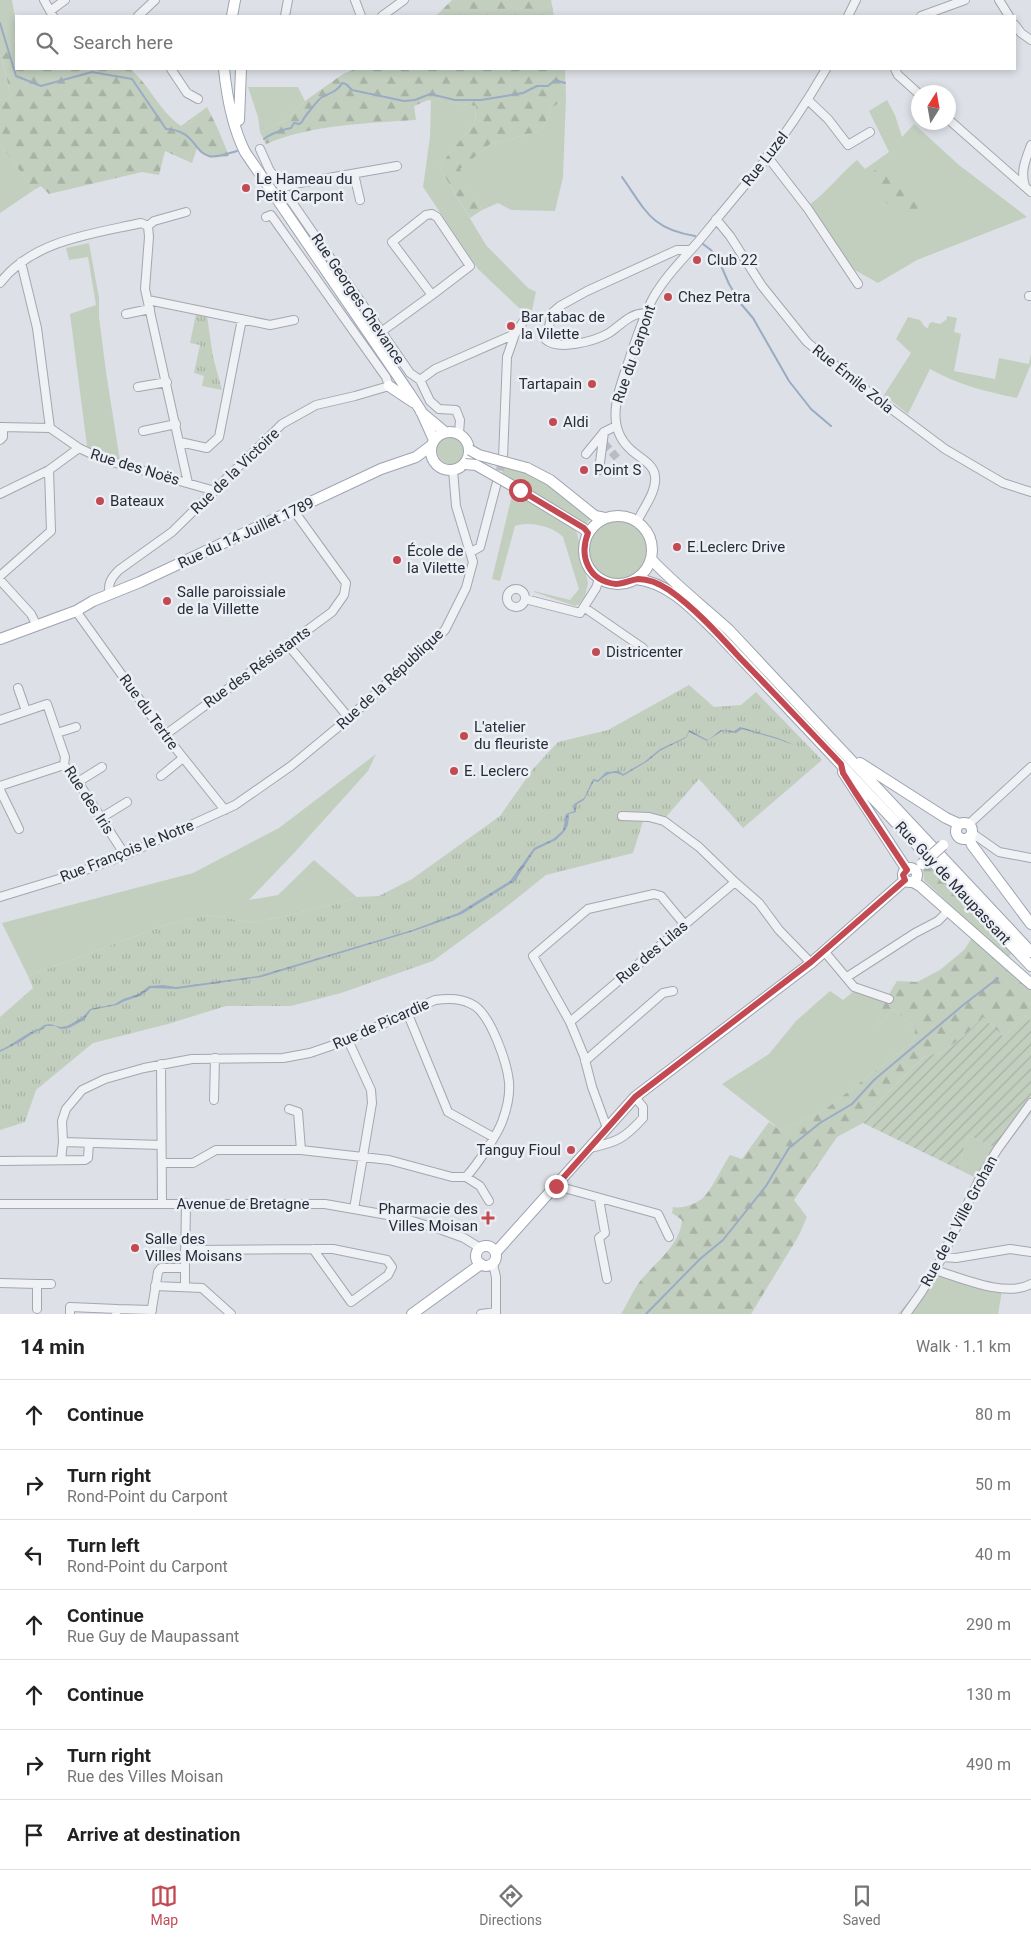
<!DOCTYPE html>
<meta charset="utf-8">
<style>
:root{--surface:#fff;--page:#f6f6f6;--text:#222;--muted:#767676;--line:#e0e0e0;--accent:#c34a53}
body{margin:0;font-family:Roboto,sans-serif;background:var(--page);color:var(--text)}
.compass{position:absolute;left:911px;top:85px;width:45px;height:45px;border-radius:50%;background:var(--surface);box-shadow:0 2px 8px #0003;rotate:11deg}
.stop{position:absolute;width:15px;height:15px;margin:-11px;border:4px solid #c34a53;border-radius:50%;background:#fff}
.stop.end{background:#c34a53;border-color:#fff;box-shadow:0 1px 5px #0008}
.list{margin:0;padding:0;list-style:none}
h2{display:flex;justify-content:space-between;align-items:center;height:65px;margin:0;padding:0 20px;font-size:21px}
h2 small{font-size:16px;font-weight:400;color:var(--muted)}
.list li{display:grid;grid-template-columns:32px 1fr auto;gap:15px;align-items:center;box-sizing:border-box;height:70px;padding:0 20px;border-top:1px solid var(--line)}
.list b{display:block;font-size:19px;white-space:nowrap}
.list p{margin:0;font-size:16px;white-space:nowrap;color:var(--muted)}
.list em{font-size:16px;font-style:normal;color:var(--muted)}
.icon{flex:none;width:28px;height:28px;fill:none;stroke:currentColor;stroke-width:2;stroke-linecap:round;stroke-linejoin:round}
.map{position:relative;flex:none;width:1031px;height:1314px;overflow:hidden}
.search{position:absolute;background:var(--surface);box-shadow:0 2px 8px #0003;left:15px;right:15px;top:15px;height:55px;display:flex;align-items:center;gap:12px;box-sizing:border-box;padding:0 18px;border-radius:0px;color:var(--muted);font-size:19px}
.sheet{height:555px;background:var(--surface)}
nav{display:flex;justify-content:space-around;align-items:center;box-sizing:border-box;height:70px;border-top:1px solid var(--line);background:var(--surface);font-size:14px;color:var(--muted)}
nav a{display:grid;justify-items:center;gap:2px}
nav .on{color:var(--accent)}
.map>svg:first-child{display:block}
</style>
<div class="map">
<svg width="1031" height="1314" viewBox="0 0 1031 1314">
<defs>
<pattern id="forest-firs" width="22" height="20" patternUnits="userSpaceOnUse" patternTransform="scale(1.25)"><rect width="22" height="20" fill="#c2cfbf"/><path d="M5 1l3.5 6h-7zM16 11l3.5 6h-7z" fill="#a7b2a5"/></pattern>
<pattern id="park-tufts" width="24" height="20" patternUnits="userSpaceOnUse" patternTransform="scale(1.25)"><rect width="24" height="20" fill="#c2cfbf"/><path d="M3 7l-1-3M5 7V3M7 7l1-3M15 17l-1-3M17 17v-4M19 17l1-3" fill="none" stroke="#a7b2a5"/></pattern>
<pattern id="garden-furrows" width="10" height="10" patternUnits="userSpaceOnUse" patternTransform="scale(1.25)"><rect width="10" height="10" fill="#c2cfbf"/><path d="M-1 1l2-2M0 10L10 0M9 11l2-2" fill="none" stroke="#a7b2a5"/></pattern>
<pattern id="water-waves" width="16" height="10" patternUnits="userSpaceOnUse" patternTransform="scale(1.25)"><rect width="16" height="10" fill="#9aabc4"/><path d="M0 5q4-4 8 0t8 0" fill="none" stroke="#7e8ca0"/></pattern>
</defs>
<rect width="100%" height="100%" fill="#dde0e6"/>
<!-- grass -->
<path fill="#c2cfbf" d="M0 0H12L16 23V38L2 59 11 97 0 100Z
M248 87H298L305 101 285 121 260 132 258 117Z
M566 98 563 177 555 211 511 210 498 203 482 210 459 169 490 144 541 131 553 107Z
M431 100 476 106 475 123 452 150 439 167 486 245 528 288 536 292 532 310 519 308 478 269 423 187 430 137Z
M887 100 895 115 902 137 914 124 959 165 1027 217 917 260 878 283 851 268 809 205C827 192 840 174 857 160L865 169 889 152 869 111Z
M0 144 34 190 0 213Z
M89 243 99 298V317L106 372 120 461 97 453 87 446 70 314 96 305 88 257 69 260 66 248Z
M947 316 957 318 954 332 961 334 954 371 995 379 999 358 1029 364 1031 354V364L1017 398C987 392 956 384 930 369L908 414 884 395 911 353 896 339 908 317 920 320 925 327 928 328 929 324 932 322 940 324 947 319Z
M437 450a14 14 0 1 1 28 0a14 14 0 1 1-28 0Z
M504 465C538 473 564 497 591 518L586 524 502 474Z
M513 491 572 527 577 533 588 583 585 596 579 604 575 606 534 592V591L570 600 579 589 563 537C552 526 530 521 515 526L500 581 492 579Z
M589 550a29 29 0 1 1 58 0a29 29 0 1 1-58 0Z
M376 754 368 771 294 853 249 900 278 895 314 860 357 897 343 902 255 923 209 915 168 924 28 976 2 923 193 873 279 828Z
M830 991 843 1000 854 991 884 1002 877 1026 893 1009 915 1028 914 1041 823 1111 781 1130 722 1084 769 1054 796 1021Z
M1031 1095V1113L998 1156 982 1181 958 1169 968 1135 994 1147Z
M927 1272 1002 1291 998 1314H898L916 1293Z"/>
<!-- forest -->
<path fill="url(#forest-firs)" d="M452 0H551L554 16H436Z
M16 38V69H130C150 85 159 111 181 126L207 107 218 129 229 156 210 158 197 148 192 163 165 151 159 175 142 172 49 194 41 186 34 190 0 144V100L11 97 2 58Z
M355 69H565L566 98 553 107 541 131 490 144 460 169 482 210 470 218 439 167 452 150 475 123 476 106 428 100 414 106 416 120C369 123 309 125 266 144L260 132 285 121 305 101 343 74Z
M877 169 880 170 911 190 920 204C915 238 873 192 868 179L869 174Z
M928 865 1012 952 1004 965 1031 990V1021L1026 1016 1004 1037 983 1017 964 1036 944 1051 924 1057 878 1102 863 1123 837 1137 794 1200 807 1217 798 1237 751 1314H621C628 1303 633 1290 641 1280 656 1262 680 1245 682 1220L672 1213 673 1207C682 1209 696 1204 703 1198 711 1191 723 1165 730 1155L742 1159 769 1122 781 1130 823 1111 914 1041 915 1028 893 1009 876 1027 884 1002 897 981 917 982 940 970 964 950 977 930 924 880 923 868Z"/>
<!-- park -->
<path fill="url(#park-tufts)" d="M196 314 207 316 213 357 222 390 202 386 204 376 194 373 200 345 190 343Z
M689 685 714 707 741 705 756 692 822 760 743 828 699 779 665 818 643 821 633 853 546 875 501 911 433 961 341 993 291 1006H226L168 1024 93 1043 36 1090 25 1122 0 1130V1017L33 988 28 976 168 924 209 915 255 923 343 902 357 897 379 896 412 879 500 816 533 769 558 742 608 730Z"/>
<!-- garden -->
<path fill="url(#garden-furrows)" d="M1026 1016 1031 1021V1095L994 1147 968 1135 958 1169 863 1123 878 1102 924 1057 944 1051 964 1036 983 1017 1004 1037Z"/>
<!-- water -->
<path fill="url(#water-waves)" d="M740 727 778 738 794 745 777 739 742 729 736 733 722 731 707 741 689 732 686 738 660 751 648 761 623 776C613 770 607 774 598 782L594 781 584 800 576 805V812L569 814 568 825 564 832 556 840 535 850 515 881 462 914 414 931 262 977 177 989 151 988 140 996 125 1001 117 1005 91 1010 84 1020 69 1028 60 1029 55 1026H46L43 1029 35 1032 20 1042 0 1052V1050C12 1045 22 1036 33 1031 38 1029 40 1029 44 1025L50 1024 60 1027 67 1026 82 1018 90 1009 115 1004 123 999 139 994 149 986 163 985 176 987 258 976 412 930 458 913 510 881 534 848 553 839 560 833 563 830 566 814 574 811V804L584 798 593 779 598 780 606 772 619 771 623 774 644 762 660 749 686 737 689 730 708 740 721 730 734 731Z"/>
<g fill="none" stroke-linecap="round" stroke-linejoin="round">
<!-- stream -->
<path stroke="#9aabc4" stroke-width="2" d="M0 23 16 76 41 86 92 72 132 79 166 129C195 130 194 153 209 156 217 158 229 153 237 151
M264 139C270 134 284 129 291 128L294 123 299 124 302 122C303 118 319 99 322 97 330 93 338 91 342 83L346 84 352 90 404 101 415 100 430 94 455 100H481L523 93 537 86H548L555 80 565 83
M622 177C646 211 651 229 695 236
M703 244 711 250 719 261 729 284 741 304 753 318 789 381 811 409 831 426
M646 1314 700 1259 723 1240 766 1186 789 1148 820 1123 852 1104 874 1080 962 1006 998 978"/>
<!-- minor-tunnel -->
<path stroke="#b9bcc4" stroke-width="8" stroke-dasharray="8 4" stroke-linecap="butt" d="M604 443 617 458
M497 482 503 458"/>
<!-- minor casing -->
<g stroke="#a3a7af" stroke-width="10">
<path id="minor" d="M44 0 53 16
M355 0 361 16
M999 0 1009 16
M50 11 65 0
M138 16 155 0
M285 16 288 0
M382 16 404 0
M848 16 856 0
M921 16 965 0
M1015 25 1021 33 1031 40
M171 69 187 93 198 99
M895 69 898 75 918 93
M808 100 828 119 848 145 870 132
M948 119 1031 192
M260 149 269 169 410 373 420 380 430 401 439 409 456 410 460 420 459 433
M767 156 808 209 858 284
M354 174 360 200
M1025 186C1020 171 1026 159 1031 145
M282 188 294 184 397 166
M716 219 730 236 762 286 807 342 858 384 945 449 1003 483 1031 492
M148 226 149 237 145 289 188 483
M148 226 154 221 186 212
M21 262 37 328 50 428
M0 283C33 240 92 234 141 223L148 226
M1029 296H1031
M148 300 270 325 294 320
M126 314 150 309
M646 314C632 311 620 326 609 333 595 341 559 351 546 340L552 313 560 306 587 291 677 250H690
M381 332 432 295 392 242 426 215 432 214 437 217 470 266 432 295
M420 380 435 369 515 334 527 316
M138 387 167 382
M0 427 50 428 79 448 102 459 215 491
M143 431 176 424
M0 440 3 437V427
M180 442 207 448 219 437 242 319
M586 454 604 432 616 426
M503 458 507 357 515 334
M599 470 604 432
M0 494 49 470 79 448
M637 522C643 508 657 492 655 476 654 466 644 460 636 454 600 428 620 389 631 354 637 336 644 315 653 298 665 277 682 260 698 242 716 220 733 199 751 178 779 144 804 107 826 69
M471 552 480 547 497 482
M0 576 51 531 49 470
M0 580 31 614 37 626
M507 598a9 9 0 1 1 18 0a9 9 0 1 1-18 0Z
M109 594C108 583 111 578 119 570L172 532 282 424 316 405 355 396 389 386 386 377 271 215 266 217
M525 599 580 613 596 588 599 579
M585 608 643 648
M76 611 165 735 225 810
M288 645 349 718
M18 688 26 711
M0 720 47 704 65 757 64 765 78 782 125 855
M57 733 76 727
M165 735 332 612 344 595 346 583 294 511
M161 776 183 758
M78 782 102 767
M0 786 64 765
M0 790 19 829
M622 816 649 817 664 821 699 847 735 882 759 903 779 930 811 963
M101 818 127 802
M969 824 1031 767
M972 833 999 852 1031 858
M0 897 72 875 125 855 235 805 291 766 349 718 445 630 466 588 473 562 456 506 453 470
M824 951 854 987 889 999
M847 977 915 933 938 921 948 911
M407 1012 448 1112 493 1137
M570 1022 735 882
M348 1040 371 1090 372 1103 354 1209
M585 1061 663 993 673 991
M161 1064 162 1203
M214 1100 215 1058
M289 1109 298 1112 301 1150
M607 1128 592 1087 584 1056 570 1022 533 956 588 909 654 894 661 896 685 925
M63 1142 161 1145
M590 1148C617 1142 624 1139 643 1118V1107L635 1097
M61 1160 63 1142 62 1121 66 1109 82 1090 105 1079 144 1068 192 1059 283 1058 310 1053 348 1040 435 1000C449 998 462 998 475 1006 491 1017 507 1062 509 1082 510 1094 507 1108 503 1119 499 1133 476 1166 466 1177H452L389 1160 301 1150H216L193 1163H163
M0 1161 85 1160 88 1158 89 1143
M466 1177 480 1186 489 1201
M557 1186 658 1214 669 1237
M599 1199 605 1233 599 1238 607 1279
M0 1204H325L399 1217 442 1230 464 1238 480 1248
M185 1250H190L313 1249H333L387 1260 392 1267 388 1275 351 1302 313 1249
M942 1257 956 1258 1010 1249 1031 1252
M493 1264 496 1277V1314
M935 1270C961 1278 1006 1298 1031 1284
M0 1283 37 1284V1309
M37 1284H51
M155 1286 202 1288 231 1314
M185 1287V1268
M70 1314V1307L117 1309
M116 1314 117 1309 152 1310
M151 1314 158 1272 161 1268H185L186 1203
M481 1314 496 1312
M906 1314 921 1293 939 1263 979 1180 997 1150 1031 1103"/>
</g>
<!-- major casing -->
<g stroke="#9da4b1" stroke-width="12">
<path id="major" d="M232 16 235 0
M224 69C227 98 232 126 245 152L410 394 421 411 434 440
M239 120 241 69
M389 386 413 402
M421 412 445 432
M431 451a19 19 0 1 1 38 0a19 19 0 1 1-38 0Z
M527 468 550 480 595 516 605 518
M520 490 584 529 588 533
M584 550a34 34 0 1 1 68 0a34 34 0 1 1-68 0Z
M651 559C675 585 703 606 729 630L1031 952
M636 579C670 583 693 610 717 633L1031 966
M0 639 76 611 93 601 140 582 381 469 416 457 432 445
M860 763 946 818 959 824
M843 772 907 870
M956 831a8 8 0 1 1 16 0a8 8 0 1 1-16 0Z
M969 837 972 845 1031 924
M903 875a7 7 0 1 1 14 0a7 7 0 1 1-14 0Z
M913 882 920 886 1031 984
M476 1256a10 10 0 1 1 20 0a10 10 0 1 1-20 0Z
M496 1252 635 1097 811 963 905 880
M412 1314 481 1264"/>
</g>
<!-- minor -->
<use href="#minor" stroke="#eff1f5" stroke-width="8"/>
<!-- major -->
<use href="#major" stroke="#fff" stroke-width="10"/>
<!-- major-bridge casing -->
<g stroke="#9da4b1" stroke-width="12" stroke-linecap="butt">
<path id="major-bridge" d="M470 450 479 455 527 468
M465 464 476 465 520 490
M922 864 943 845"/>
</g>
<!-- major-bridge -->
<use href="#major-bridge" stroke="#fff" stroke-width="10"/>
</g>
<g fill="none" stroke-linecap="round" stroke-linejoin="round">
<!-- route -->
<path stroke="#c34a53" stroke-width="6" d="M520 490 584 528 588 533C579 556 588 581 616 584 624 584 630 580 638 579 649 579 660 584 669 590 696 609 719 635 741 659 775 694 808 729 841 764L843 773 855 792 907 870 903 875 905 880 811 962 635 1097 556 1186"/>
</g>
<!-- markers -->
<g fill="#c34a53" stroke="#eceff4" stroke-width="2">
<circle cx="246" cy="188" r="5"/>
<circle cx="697" cy="260" r="5"/>
<circle cx="668" cy="297" r="5"/>
<circle cx="511" cy="326" r="5"/>
<circle cx="592" cy="384" r="5"/>
<circle cx="553" cy="422" r="5"/>
<circle cx="584" cy="470" r="5"/>
<circle cx="100" cy="501" r="5"/>
<circle cx="677" cy="547" r="5"/>
<circle cx="397" cy="560" r="5"/>
<circle cx="167" cy="601" r="5"/>
<circle cx="596" cy="652" r="5"/>
<circle cx="464" cy="736" r="5"/>
<circle cx="454" cy="771" r="5"/>
<circle cx="571" cy="1150" r="5"/>
<path d="M485.5 1210.5h5v5h5v5h-5v5h-5v-5h-5v-5h5z"/>
<circle cx="135" cy="1248" r="5"/>
</g>
<g text-anchor="middle" dominant-baseline="central" stroke-width="5" stroke-linejoin="round" paint-order="stroke">
<!-- street labels -->
<g font-size="15" fill="#282d3b" stroke="#eceff4">
<text transform="translate(765 159) rotate(-52)">Rue Luzel</text>
<text transform="translate(358 299) rotate(56)">Rue Georges Chevance</text>
<text transform="translate(634 354) rotate(-71)">Rue du Carpont</text>
<text transform="translate(853 379) rotate(39)">Rue Émile Zola</text>
<text transform="translate(135 467) rotate(17)">Rue des Noës</text>
<text transform="translate(235 471) rotate(-44)">Rue de la Victoire</text>
<text transform="translate(246 533) rotate(-25)">Rue du 14 Juillet 1789</text>
<text transform="translate(257 667) rotate(-36)">Rue des Résistants</text>
<text transform="translate(390 679) rotate(-43)">Rue de la République</text>
<text transform="translate(149 712) rotate(54)">Rue du Tertre</text>
<text transform="translate(89 800) rotate(57)">Rue des Iris</text>
<text transform="translate(127 851) rotate(-22)">Rue François le Notre</text>
<text transform="translate(953 883) rotate(47)">Rue Guy de Maupassant</text>
<text transform="translate(652 952) rotate(-40)">Rue des Lilas</text>
<text transform="translate(381 1024) rotate(-24)">Rue de Picardie</text>
<text x="243" y="1204">Avenue de Bretagne</text>
<text transform="translate(959 1221) rotate(-62)">Rue de la Ville Grohan</text>
</g>
<!-- poi labels -->
<g font-size="15" fill="#282d3b" stroke="#eceff4" text-anchor="start">
<text x="256" y="179">Le Hameau du<tspan x="256" dy="17">Petit Carpont</tspan></text>
<text x="707" y="260">Club 22</text>
<text x="678" y="297">Chez Petra</text>
<text x="521" y="317">Bar tabac de<tspan x="521" dy="17">la Vilette</tspan></text>
<text x="582" y="384" text-anchor="end">Tartapain</text>
<text x="563" y="422">Aldi</text>
<text x="594" y="470">Point S</text>
<text x="110" y="501">Bateaux</text>
<text x="687" y="547">E.Leclerc Drive</text>
<text x="407" y="551">École de<tspan x="407" dy="17">la Vilette</tspan></text>
<text x="177" y="592">Salle paroissiale<tspan x="177" dy="17">de la Villette</tspan></text>
<text x="606" y="652">Districenter</text>
<text x="474" y="727">L'atelier<tspan x="474" dy="17">du fleuriste</tspan></text>
<text x="464" y="771">E. Leclerc</text>
<text x="561" y="1150" text-anchor="end">Tanguy Fioul</text>
<text x="478" y="1209" text-anchor="end">Pharmacie des<tspan x="478" dy="17">Villes Moisan</tspan></text>
<text x="145" y="1239">Salle des<tspan x="145" dy="17">Villes Moisans</tspan></text>
</g>
</g>
</svg>
<svg class="compass" viewBox="-18 -18 36 36"><path d="M0-13l5 13h-10z" fill="#e53935"/><path d="M0 13l5-13h-10z" fill="#767676"/></svg>
<div class="stop" style="left:520px;top:490px"></div>
<div class="stop end" style="left:556px;top:1186px"></div>
<div class="search"><svg class="icon" aria-label="search" viewBox="0 0 24 24"><circle cx="10" cy="10" r="6"/><path d="M15 15l6 6"/></svg>Search here</div>
</div>
<section class="sheet">
<h2>14 min<small>Walk · 1.1 km</small></h2>
<ul class="list">
<li><svg class="icon" aria-label="ahead" viewBox="0 0 24 24"><path d="M12 20V5M6 11l6-6 6 6"/></svg><div><b>Continue</b></div><em>80 m</em></li>
<li><svg class="icon" aria-label="right" viewBox="0 0 24 24"><path d="M7 20v-9h11M14 6l5 5-5 5"/></svg><div><b>Turn right</b><p>Rond-Point du Carpont</p></div><em>50 m</em></li>
<li><svg class="icon" aria-label="left" viewBox="0 0 24 24"><path d="M17 20v-9H6M10 6l-5 5 5 5"/></svg><div><b>Turn left</b><p>Rond-Point du Carpont</p></div><em>40 m</em></li>
<li><svg class="icon" aria-label="ahead" viewBox="0 0 24 24"><path d="M12 20V5M6 11l6-6 6 6"/></svg><div><b>Continue</b><p>Rue Guy de Maupassant</p></div><em>290 m</em></li>
<li><svg class="icon" aria-label="ahead" viewBox="0 0 24 24"><path d="M12 20V5M6 11l6-6 6 6"/></svg><div><b>Continue</b></div><em>130 m</em></li>
<li><svg class="icon" aria-label="right" viewBox="0 0 24 24"><path d="M7 20v-9h11M14 6l5 5-5 5"/></svg><div><b>Turn right</b><p>Rue des Villes Moisan</p></div><em>490 m</em></li>
<li><svg class="icon" aria-label="arrive" viewBox="0 0 24 24"><path d="M6 21V4h12l-3 4 3 4H6"/></svg><div><b>Arrive at destination</b></div></li>
</ul>
</section>
<nav>
<a class="on"><svg class="icon" aria-label="map" viewBox="0 0 24 24"><path d="M3 6l6-2 6 2 6-2v14l-6 2-6-2-6 2zM9 4v14M15 6v14"/></svg>Map</a>
<a><svg class="icon" aria-label="directions" viewBox="0 0 24 24"><path d="M12 3l9 9-9 9-9-9zM9 14v-3h6M13 9l2 2-2 2"/></svg>Directions</a>
<a><svg class="icon" aria-label="saved" viewBox="0 0 24 24"><path d="M7 4h10v16l-5-4-5 4z"/></svg>Saved</a>
</nav>
